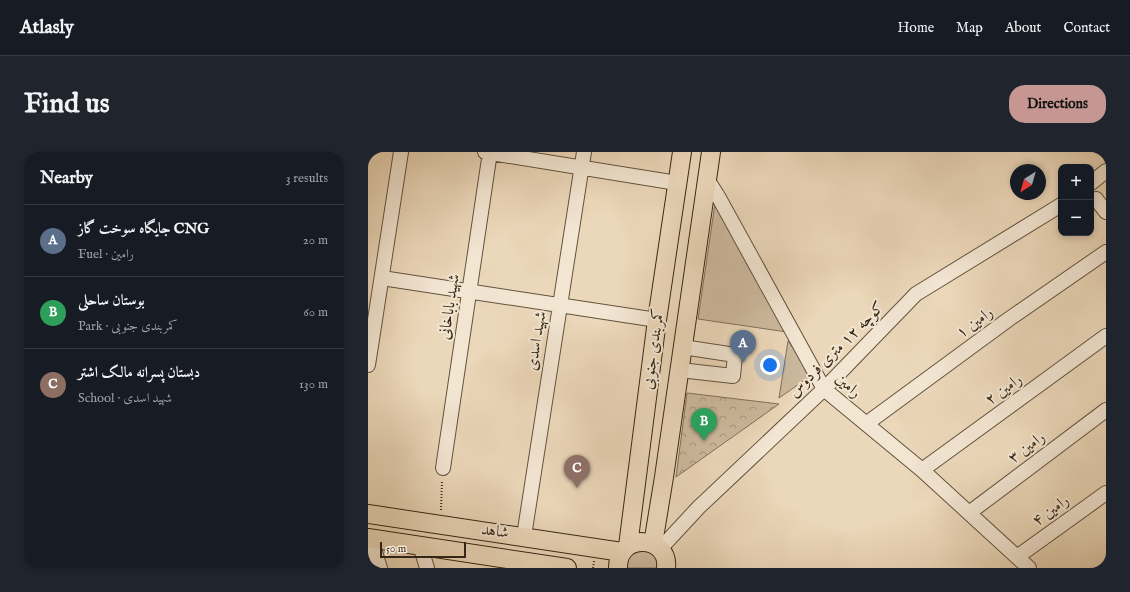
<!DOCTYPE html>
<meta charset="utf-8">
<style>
:root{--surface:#171b24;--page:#20242c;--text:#f1f3f6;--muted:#9ea1a6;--line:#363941;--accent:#c59692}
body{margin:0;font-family:"IM FELL English",Amiri,serif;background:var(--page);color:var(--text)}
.controls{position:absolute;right:12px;top:12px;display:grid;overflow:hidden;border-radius:8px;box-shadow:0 2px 6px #0003}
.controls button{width:36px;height:36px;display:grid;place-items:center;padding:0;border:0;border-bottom:1px solid var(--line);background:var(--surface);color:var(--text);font:20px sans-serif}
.compass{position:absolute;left:642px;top:12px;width:36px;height:36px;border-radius:50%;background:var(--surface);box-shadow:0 2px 6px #0003;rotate:217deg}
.scale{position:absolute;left:12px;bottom:10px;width:86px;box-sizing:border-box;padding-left:4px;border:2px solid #362715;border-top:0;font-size:11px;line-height:14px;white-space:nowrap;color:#362715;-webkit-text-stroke:3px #f2e5d2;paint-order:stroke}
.you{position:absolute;left:402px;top:213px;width:14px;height:14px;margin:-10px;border:3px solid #fff;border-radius:50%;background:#1a73e8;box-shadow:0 0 0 6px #1a73e833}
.badge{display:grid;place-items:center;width:26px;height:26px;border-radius:50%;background:var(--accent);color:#fff;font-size:13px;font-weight:700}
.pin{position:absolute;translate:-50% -33px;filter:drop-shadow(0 1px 2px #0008)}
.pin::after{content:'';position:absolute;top:21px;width:14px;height:12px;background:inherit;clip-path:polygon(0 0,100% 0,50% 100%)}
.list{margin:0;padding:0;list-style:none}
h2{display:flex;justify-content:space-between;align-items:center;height:52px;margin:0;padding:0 16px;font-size:17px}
h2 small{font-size:13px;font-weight:400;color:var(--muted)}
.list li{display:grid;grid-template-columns:26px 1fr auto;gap:12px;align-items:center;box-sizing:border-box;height:72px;padding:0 16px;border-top:1px solid var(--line)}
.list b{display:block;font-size:15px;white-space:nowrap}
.list p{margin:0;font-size:13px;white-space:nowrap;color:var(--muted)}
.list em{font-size:13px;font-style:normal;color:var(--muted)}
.map{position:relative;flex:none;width:738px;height:416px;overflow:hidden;border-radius:16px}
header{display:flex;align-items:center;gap:24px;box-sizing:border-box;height:56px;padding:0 20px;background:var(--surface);border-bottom:1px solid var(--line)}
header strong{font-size:19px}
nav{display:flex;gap:22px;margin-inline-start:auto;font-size:14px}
.intro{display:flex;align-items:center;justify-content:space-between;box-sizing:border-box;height:96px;padding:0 24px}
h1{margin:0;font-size:28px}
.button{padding:10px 18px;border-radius:16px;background:var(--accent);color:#111;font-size:14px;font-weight:700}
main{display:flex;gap:24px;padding:0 24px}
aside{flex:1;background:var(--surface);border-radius:16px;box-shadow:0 2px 6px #0003}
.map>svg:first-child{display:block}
</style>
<header>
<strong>Atlasly</strong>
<nav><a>Home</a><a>Map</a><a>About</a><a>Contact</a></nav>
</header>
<div class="intro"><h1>Find us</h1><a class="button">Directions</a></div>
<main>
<aside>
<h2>Nearby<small>3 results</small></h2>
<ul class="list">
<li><span class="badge" style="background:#5c6f8a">A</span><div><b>جایگاه سوخت گاز CNG</b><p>Fuel · رامین</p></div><em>20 m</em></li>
<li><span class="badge" style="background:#2e9e5b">B</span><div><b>بوستان ساحلی</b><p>Park · کمربندی جنوبی</p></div><em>60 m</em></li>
<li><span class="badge" style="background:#8d6e63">C</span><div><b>دبستان پسرانه مالک اشتر</b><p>School · شهید اسدی</p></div><em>130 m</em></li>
</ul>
</aside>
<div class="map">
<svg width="738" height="416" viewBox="0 0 738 416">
<defs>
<pattern id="park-crowns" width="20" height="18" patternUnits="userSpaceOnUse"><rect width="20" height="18" fill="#ccb99d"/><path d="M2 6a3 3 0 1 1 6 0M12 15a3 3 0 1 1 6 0" fill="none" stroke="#a6967f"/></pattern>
</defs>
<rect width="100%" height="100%" fill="#ebd7b9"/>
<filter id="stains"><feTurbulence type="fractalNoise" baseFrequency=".005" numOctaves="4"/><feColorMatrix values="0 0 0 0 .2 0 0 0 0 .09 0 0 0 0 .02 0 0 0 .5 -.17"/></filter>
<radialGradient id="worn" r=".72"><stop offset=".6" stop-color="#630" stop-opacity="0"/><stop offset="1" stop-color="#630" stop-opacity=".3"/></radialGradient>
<!-- grass -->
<path fill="#ccb99d" stroke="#817059" d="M349 38 419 180 330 167Z
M420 189 444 223 411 246Z
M285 398 292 416H256L262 400Z"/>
<!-- park -->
<path fill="url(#park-crowns)" stroke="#817059" d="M319 241 411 252 308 325Z"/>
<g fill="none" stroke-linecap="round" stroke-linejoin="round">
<!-- minor casing -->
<g stroke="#63533e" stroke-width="16">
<path id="minor" d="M117 0 309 31
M339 27 351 46 456 237 554 318 661 416
M723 31 738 19
M728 47 738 60
M14 126 289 168
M0 213 33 0
M312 218 365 224 367 203 315 195
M498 272 641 167 738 100
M75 316 122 0
M554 318 738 184
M601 361 738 258
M156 384 216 0
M3 387 12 416
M52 393 59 416
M292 397 331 355 456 237 548 142 693 53
M649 405 738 341"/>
</g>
<!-- major casing -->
<g stroke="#362715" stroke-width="20">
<path id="major" d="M0 362 254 400
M0 386 199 416
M285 392 296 325 343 0
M260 394 289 168 314 0
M250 416C249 380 302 383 298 416"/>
</g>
<!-- path -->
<path stroke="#362715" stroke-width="2" stroke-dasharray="1 2" stroke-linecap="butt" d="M73 358 74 329
M225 416 226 409"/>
<!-- minor -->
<use href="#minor" stroke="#f2e5d2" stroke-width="14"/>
<!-- major -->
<use href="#major" stroke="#ebd7b9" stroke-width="18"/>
</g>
<g text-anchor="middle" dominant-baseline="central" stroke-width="4" stroke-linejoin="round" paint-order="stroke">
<!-- street labels -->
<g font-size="16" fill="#362715" stroke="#f2e5d2">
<text transform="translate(82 155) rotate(-81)">شهید باباخانی</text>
<text transform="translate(607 171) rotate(-36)">رامین ۱</text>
<text transform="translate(169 189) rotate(-81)">شهید اسدی</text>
<text transform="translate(286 197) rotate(-82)">کمربندی جنوبی</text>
<text transform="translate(469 198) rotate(-45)">کوچه ۱۲ متری فردوس</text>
<text transform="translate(480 234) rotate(42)">رامین</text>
<text transform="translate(636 238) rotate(-36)">رامین ۲</text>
<text transform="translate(659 296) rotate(-37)">رامین ۳</text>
<text transform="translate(683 359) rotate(-36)">رامین ۴</text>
<text transform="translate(127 380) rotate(8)">شاهد</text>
</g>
</g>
<rect width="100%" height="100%" filter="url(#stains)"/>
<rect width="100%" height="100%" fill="url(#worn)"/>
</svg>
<div class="controls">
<button>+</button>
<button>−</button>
</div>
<svg class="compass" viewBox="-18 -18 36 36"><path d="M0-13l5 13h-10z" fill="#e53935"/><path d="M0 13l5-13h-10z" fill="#9ea1a6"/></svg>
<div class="scale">50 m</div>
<div class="you"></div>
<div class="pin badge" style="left:375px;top:211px;background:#5c6f8a">A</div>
<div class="pin badge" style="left:336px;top:289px;background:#2e9e5b">B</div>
<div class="pin badge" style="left:209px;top:336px;background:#8d6e63">C</div>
</div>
</main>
